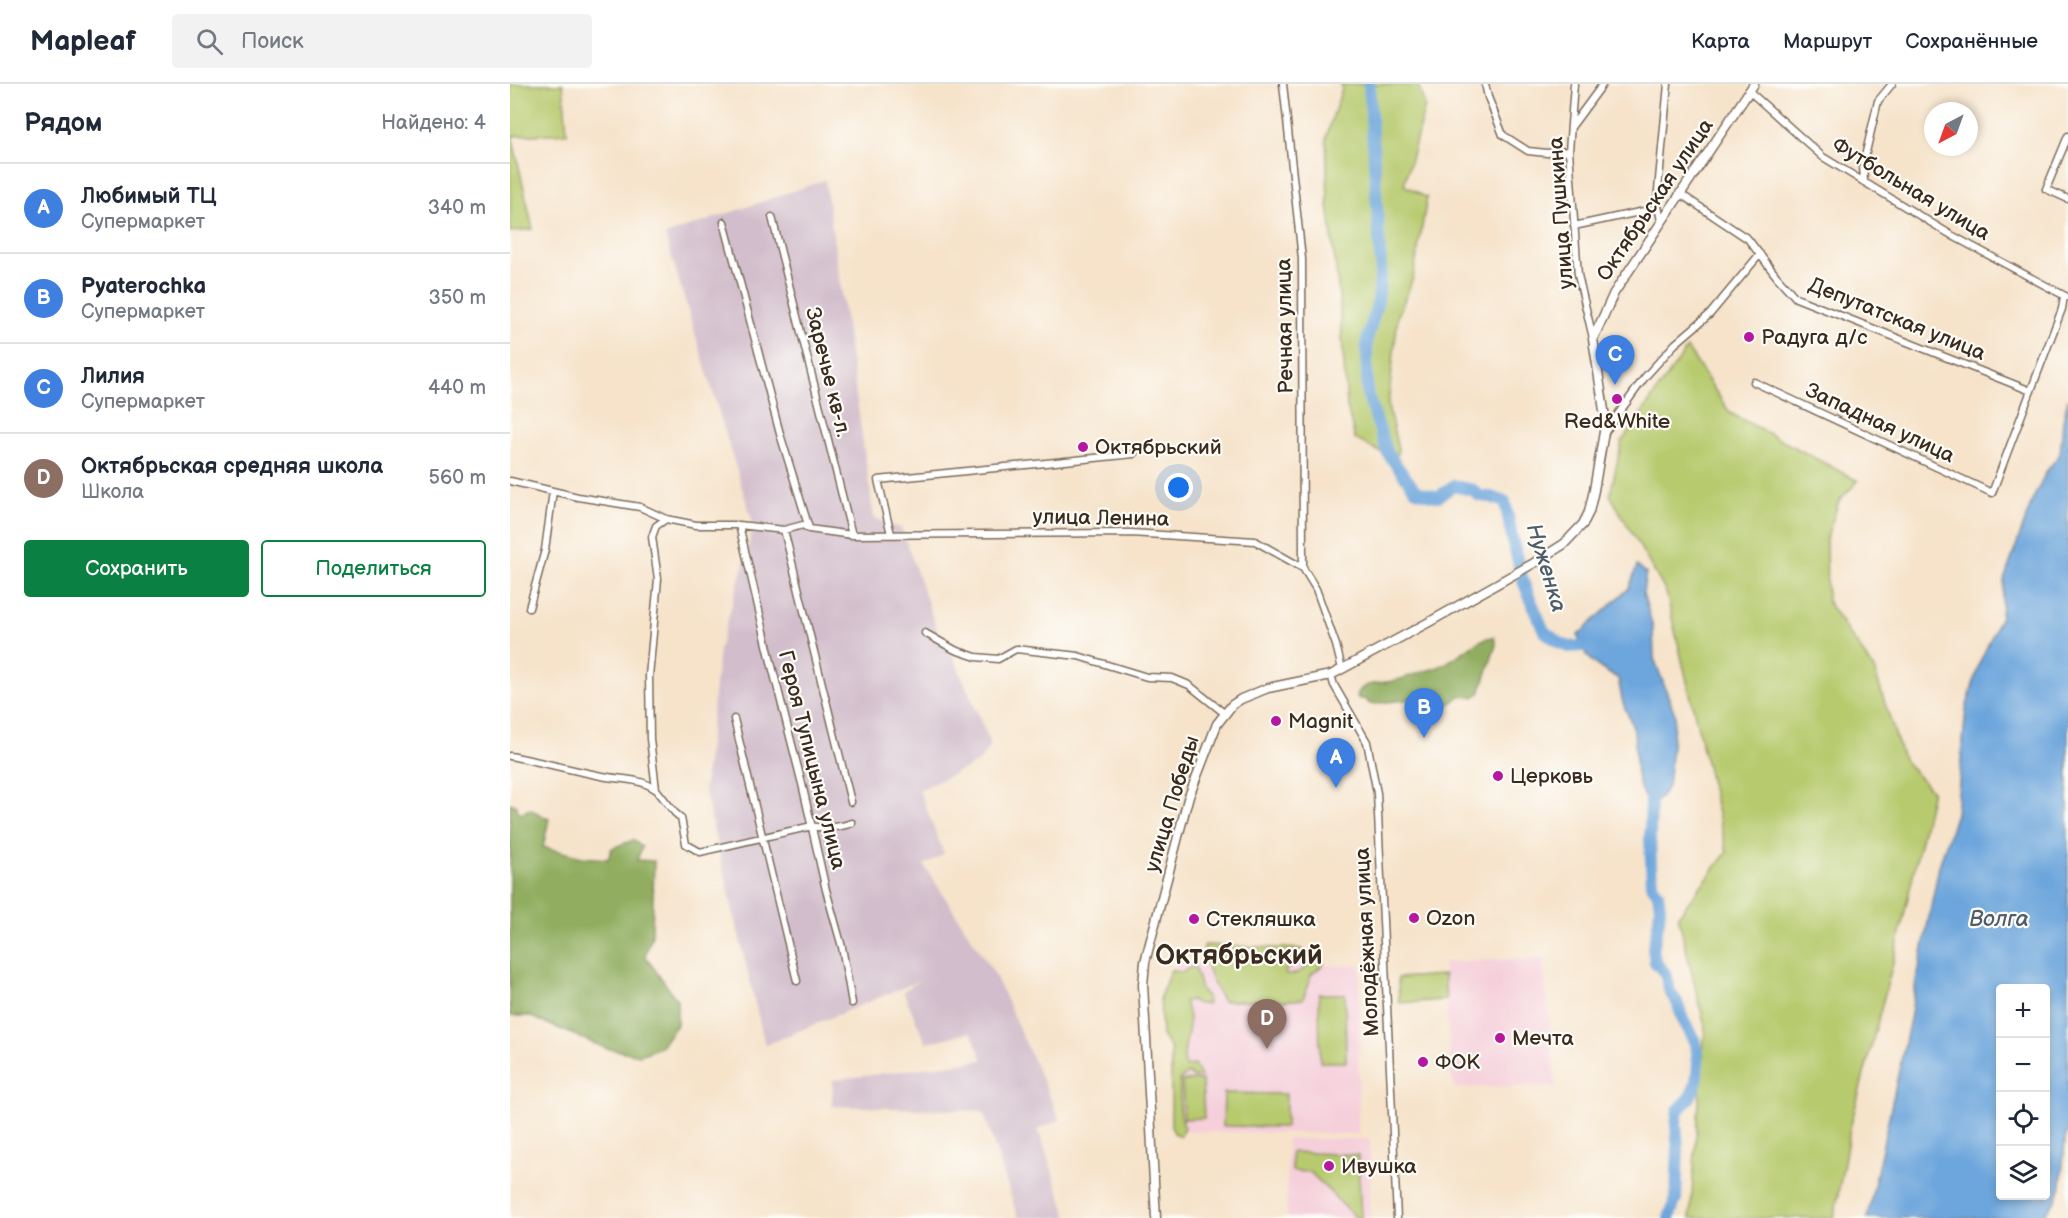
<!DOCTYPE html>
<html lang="ru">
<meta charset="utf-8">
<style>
:root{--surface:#fff;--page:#f2f2f3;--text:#1f2937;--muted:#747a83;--line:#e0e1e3;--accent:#0b8043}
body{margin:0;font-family:"Balsamiq Sans",sans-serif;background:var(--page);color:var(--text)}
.controls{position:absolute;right:18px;bottom:18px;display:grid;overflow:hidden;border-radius:6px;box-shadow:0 3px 9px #0003}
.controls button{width:54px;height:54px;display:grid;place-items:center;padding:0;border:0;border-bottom:2px solid var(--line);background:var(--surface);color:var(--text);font:30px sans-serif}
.compass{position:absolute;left:1414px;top:18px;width:54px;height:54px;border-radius:50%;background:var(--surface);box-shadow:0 3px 9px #0003;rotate:221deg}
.you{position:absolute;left:669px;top:404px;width:21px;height:21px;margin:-15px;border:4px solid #fff;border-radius:50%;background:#1a73e8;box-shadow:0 0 0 9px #1a73e833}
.badge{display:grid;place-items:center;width:39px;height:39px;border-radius:50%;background:var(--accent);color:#fff;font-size:20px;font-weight:700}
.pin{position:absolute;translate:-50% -50px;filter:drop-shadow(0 2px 3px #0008)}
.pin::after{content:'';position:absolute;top:32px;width:21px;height:18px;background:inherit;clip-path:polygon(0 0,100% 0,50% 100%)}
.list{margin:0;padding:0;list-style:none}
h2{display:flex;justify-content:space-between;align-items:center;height:78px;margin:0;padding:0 24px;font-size:26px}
h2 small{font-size:20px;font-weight:400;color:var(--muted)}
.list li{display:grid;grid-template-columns:39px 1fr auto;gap:18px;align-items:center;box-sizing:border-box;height:90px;padding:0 24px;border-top:2px solid var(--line)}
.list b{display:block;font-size:22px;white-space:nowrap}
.list p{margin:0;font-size:20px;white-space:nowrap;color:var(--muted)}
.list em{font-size:20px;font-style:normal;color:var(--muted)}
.actions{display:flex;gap:12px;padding:18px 24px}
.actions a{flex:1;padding:14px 0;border:2px solid var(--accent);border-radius:6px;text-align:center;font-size:21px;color:var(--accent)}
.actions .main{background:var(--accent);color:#fff}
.icon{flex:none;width:33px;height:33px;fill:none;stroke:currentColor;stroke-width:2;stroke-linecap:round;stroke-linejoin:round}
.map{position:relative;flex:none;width:1558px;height:1134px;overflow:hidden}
header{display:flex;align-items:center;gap:36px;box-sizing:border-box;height:84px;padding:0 30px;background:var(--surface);border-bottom:2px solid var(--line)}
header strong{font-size:28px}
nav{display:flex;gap:33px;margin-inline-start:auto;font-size:21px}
.search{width:420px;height:54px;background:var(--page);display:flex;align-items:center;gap:15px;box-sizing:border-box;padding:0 21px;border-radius:6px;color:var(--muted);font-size:22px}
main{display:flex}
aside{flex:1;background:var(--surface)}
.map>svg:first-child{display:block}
</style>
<header>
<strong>Mapleaf</strong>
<div class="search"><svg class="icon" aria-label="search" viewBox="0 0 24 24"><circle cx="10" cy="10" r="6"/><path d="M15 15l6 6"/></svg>Поиск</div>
<nav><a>Карта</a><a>Маршрут</a><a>Сохранённые</a></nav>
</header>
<main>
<aside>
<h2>Рядом<small>Найдено: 4</small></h2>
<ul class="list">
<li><span class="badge" style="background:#3f7fe0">A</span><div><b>Любимый ТЦ</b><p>Супермаркет</p></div><em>340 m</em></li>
<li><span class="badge" style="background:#3f7fe0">B</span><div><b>Pyaterochka</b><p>Супермаркет</p></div><em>350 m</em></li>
<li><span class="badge" style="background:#3f7fe0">C</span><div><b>Лилия</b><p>Супермаркет</p></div><em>440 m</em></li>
<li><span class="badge" style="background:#8d6e63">D</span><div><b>Октябрьская средняя школа</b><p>Школа</p></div><em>560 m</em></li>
</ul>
<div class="actions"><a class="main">Сохранить</a><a>Поделиться</a></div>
</aside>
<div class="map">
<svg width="1558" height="1134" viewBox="0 0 1558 1134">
<rect width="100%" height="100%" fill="#fdfcf7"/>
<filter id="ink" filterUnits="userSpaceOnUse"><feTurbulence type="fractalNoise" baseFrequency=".0167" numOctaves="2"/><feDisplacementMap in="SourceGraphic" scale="12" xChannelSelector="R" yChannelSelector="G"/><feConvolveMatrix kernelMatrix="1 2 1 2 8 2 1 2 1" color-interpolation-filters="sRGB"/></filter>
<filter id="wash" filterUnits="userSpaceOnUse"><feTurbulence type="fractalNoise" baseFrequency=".008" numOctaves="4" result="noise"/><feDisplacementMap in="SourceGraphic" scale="24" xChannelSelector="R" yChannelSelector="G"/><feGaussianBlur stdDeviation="1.35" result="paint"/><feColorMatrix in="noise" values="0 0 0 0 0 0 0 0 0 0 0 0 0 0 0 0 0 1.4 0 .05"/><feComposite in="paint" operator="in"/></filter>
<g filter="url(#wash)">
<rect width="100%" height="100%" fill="#f6e3ca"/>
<!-- built -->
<path fill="#f5cfda" d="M1033 874 1046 1003 1015 1002 945 1004 941 992 933 878Z
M733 879 850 882 848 1050 665 1047 666 880Z
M777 1055H860V1134H777Z"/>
<!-- industrial -->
<path fill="#d1bdcb" d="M315 96 364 434 392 445 427 546 437 558 481 661 469 678 409 706 434 770 414 781 484 889 550 1036 528 1045 558 1134H508L473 1027 322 1022 323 996 473 976 461 948 416 959 393 907 411 896 255 961 194 705 209 566 244 443 155 151Z"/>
<!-- green -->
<path fill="#b7ca6e" stroke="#797a46" stroke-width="1.5" d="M0 0H53L57 49 2 52 23 145 0 148Z
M831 0H908L915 22 894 101 917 114 903 194 888 232 878 322 888 365 886 376 845 355 837 323 829 211 818 120 816 53 832 5Z
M1177 264 1220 329 1348 397 1329 417 1316 456 1317 517 1364 585 1393 675 1422 707 1385 871 1340 1044 1324 1134H1180L1195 943 1168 832 1217 768 1156 508 1100 411 1112 357Z
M694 861 791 865 796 869 790 877 775 887 776 891C793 892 800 876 813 868V881L801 891 793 915 774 917H713C702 899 694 882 694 861Z
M685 883 691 906 697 912 698 920H688L680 916 674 918C687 942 670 959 675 982L684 981 691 992 684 994 678 989 670 996V1026L674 1044 670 1052 664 1049 661 1042V965L652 952 650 913 661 886 672 889 679 884Z
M934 891 936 916 889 919 888 894Z
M809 910H835L836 978H810Z
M692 996 694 1034 674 1035 672 997Z
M714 1009 776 1010V1043L713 1042Z
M781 1068 848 1071 851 1134H846L800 1088 782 1087Z"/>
<!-- forest -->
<path fill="#91ae61" stroke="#666c40" stroke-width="1.5" d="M984 553 986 561 970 609 964 613 949 612C934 628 932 618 915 612 902 616 889 617 875 618 869 619 866 621 860 620L855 615H849L847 612C848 608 851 604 856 602 863 598 875 599 883 597 896 594 909 588 923 585 945 579 963 554 984 553Z
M0 719 7 722 8 730 20 725 39 735 33 763 72 773 98 775 102 764 123 756 132 763 127 776 144 777 142 851 135 872 167 916V941L150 963 130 971 95 964 19 932H0Z"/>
<!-- water -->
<path fill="#6da6dc" stroke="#54687d" stroke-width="1.5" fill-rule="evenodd" d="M1558 314V1044L1555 1057 1551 1102 1546 1116 1531 1134H1357L1399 940C1403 921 1404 903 1409 884L1429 782 1446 729 1456 625 1469 580 1491 532 1494 496 1522 417 1536 388 1550 370 1553 337ZM1490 904H1536V1112H1490Z
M1127 482 1136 489 1133 509 1143 543 1144 574 1165 630 1158 703 1142 723C1122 704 1127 673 1124 648 1123 639 1117 630 1114 622 1111 613 1110 603 1108 594 1088 585 1073 573 1068 551L1119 504Z"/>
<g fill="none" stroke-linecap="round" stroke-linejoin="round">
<!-- river -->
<path stroke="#6da6dc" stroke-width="12" d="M859 0 871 184 868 217 857 256V309L878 370 906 407 928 413 943 402 963 406 969 412 981 413 995 418 1004 463 1014 500 1034 547 1048 558 1059 563 1085 561
M1141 709 1140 754 1142 801 1148 809 1150 823 1149 836 1143 864 1145 878 1155 889 1160 908 1167 918 1173 936 1186 959 1188 979 1186 1000 1179 1015 1168 1026 1166 1041 1168 1066 1166 1115 1159 1134"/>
</g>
</g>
<g filter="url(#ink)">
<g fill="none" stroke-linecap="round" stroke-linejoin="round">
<!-- minor casing -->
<g stroke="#7c6b5a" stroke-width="9">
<path id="minor" d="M773 0 792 175 793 484
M975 0 978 13 993 51 1018 67 1037 69 1059 67
M1064 0 1059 67 1068 191 1083 254
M1239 7 1313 73 1443 152 1557 213
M1062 42 1093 0
M1558 52 1536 105 1558 115
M1354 98 1353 81 1368 17 1382 0
M1169 109 1238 155 1267 193 1286 214 1521 307
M262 133 342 451
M1151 137 1147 117 1158 0
M214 138 270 350 299 444
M1064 142 1148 124
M1244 298 1482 409 1552 225 1554 212
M1095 348 1135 293 1165 260 1200 230 1250 170
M0 397 68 413 130 423 156 435 186 441H229L274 446 293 441 299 445 342 451 621 449 745 457 793 484 806 505 826 561 832 585
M156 435 146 442 142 453 148 495 139 592 140 655 146 705 165 729 171 734 176 760 190 768 302 742C312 745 332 743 342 739
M229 441 262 582 293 704 316 806 332 863 342 919
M274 446 341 718
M381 450 368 396 624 370
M19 524 35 466 43 407
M415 549 445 566 466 573 488 575 506 565 568 572 637 593 662 594 679 601 714 629
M821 591 824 601 857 658 867 709 887 1134
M224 635 287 897
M0 672C31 678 61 686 92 692 110 696 131 694 145 705"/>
</g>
<!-- tertiary casing -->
<g stroke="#7c6b5a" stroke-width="11">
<path id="tertiary" d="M646 1134 633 901 635 878 678 715 707 640 722 621 731 615 758 604 821 591 921 537 1024 479 1054 460 1073 440 1079 428 1084 406 1094 348 1095 333 1083 255 1104 209 1244 0"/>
</g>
<!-- minor -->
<use href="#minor" stroke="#fff" stroke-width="6"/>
<!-- tertiary -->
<use href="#tertiary" stroke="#fff" stroke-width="8"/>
</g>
</g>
<!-- markers -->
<g fill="#b5179e" stroke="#fdfcf7" stroke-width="2">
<circle cx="1239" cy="253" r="6"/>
<circle cx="1107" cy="315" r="6"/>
<circle cx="573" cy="363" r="6"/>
<circle cx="766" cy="637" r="6"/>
<circle cx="988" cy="692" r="6"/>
<circle cx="904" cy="834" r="6"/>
<circle cx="684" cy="835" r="6"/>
<circle cx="990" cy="954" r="6"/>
<circle cx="913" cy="978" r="6"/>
<circle cx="819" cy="1082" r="6"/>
</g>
<g text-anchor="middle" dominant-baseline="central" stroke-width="4.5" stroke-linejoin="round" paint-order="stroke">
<!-- street labels -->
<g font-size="21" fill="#3b2a1e" stroke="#fdfcf7">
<text transform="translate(1401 105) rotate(31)">Футбольная улица</text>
<text transform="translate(1145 116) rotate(-56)">Октябрьская улица</text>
<text transform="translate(1051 129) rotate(-94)">улица Пушкина</text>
<text transform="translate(1387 235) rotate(22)">Депутатская улица</text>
<text transform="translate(775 242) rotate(-91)">Речная улица</text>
<text transform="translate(318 288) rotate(76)">Заречье кв-л.</text>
<text transform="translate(1370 339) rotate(25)">Западная улица</text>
<text transform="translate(591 434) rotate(1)">улица Ленина</text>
<text transform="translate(302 676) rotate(76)">Героя Тупицына улица</text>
<text transform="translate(662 720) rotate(-73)">улица Победы</text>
<text transform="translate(857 858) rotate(-93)">Молодёжная улица</text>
</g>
<!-- poi labels -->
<g font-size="21" fill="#3b2a1e" stroke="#fdfcf7" text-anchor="start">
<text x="1251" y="253">Радуга д/с</text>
<text x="1107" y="337" text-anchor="middle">Red&amp;White</text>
<text x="585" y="363">Октябрьский</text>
<text x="778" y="637">Magnit</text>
<text x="1000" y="692">Церковь</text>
<text x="916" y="834">Ozon</text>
<text x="696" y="835">Стекляшка</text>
<text x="1002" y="954">Мечта</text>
<text x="925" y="978">ФОК</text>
<text x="831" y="1082">Ивушка</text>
</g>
<!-- water labels -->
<g font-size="22" font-style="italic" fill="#4f5c6a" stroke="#fdfcf7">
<text transform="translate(1036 484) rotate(73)">Нуженка</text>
<text x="1489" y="835">Волга</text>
</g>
<!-- district labels -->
<g font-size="27" font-weight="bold" fill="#3b2a1e" stroke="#fdfcf7">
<text x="729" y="872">Октябрьский</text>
</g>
</g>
</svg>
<div class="controls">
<button>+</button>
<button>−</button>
<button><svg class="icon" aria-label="locate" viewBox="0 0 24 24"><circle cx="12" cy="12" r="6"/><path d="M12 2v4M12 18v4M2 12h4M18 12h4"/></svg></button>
<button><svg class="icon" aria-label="layers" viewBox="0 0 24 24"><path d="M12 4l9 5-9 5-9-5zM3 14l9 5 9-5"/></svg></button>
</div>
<svg class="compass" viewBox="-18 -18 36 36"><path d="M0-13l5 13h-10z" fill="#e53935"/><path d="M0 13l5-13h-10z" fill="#747a83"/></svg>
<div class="you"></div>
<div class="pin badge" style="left:826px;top:704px;background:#3f7fe0">A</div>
<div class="pin badge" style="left:914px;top:654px;background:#3f7fe0">B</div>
<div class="pin badge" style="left:1105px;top:301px;background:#3f7fe0">C</div>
<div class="pin badge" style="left:757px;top:965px;background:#8d6e63">D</div>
</div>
</main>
